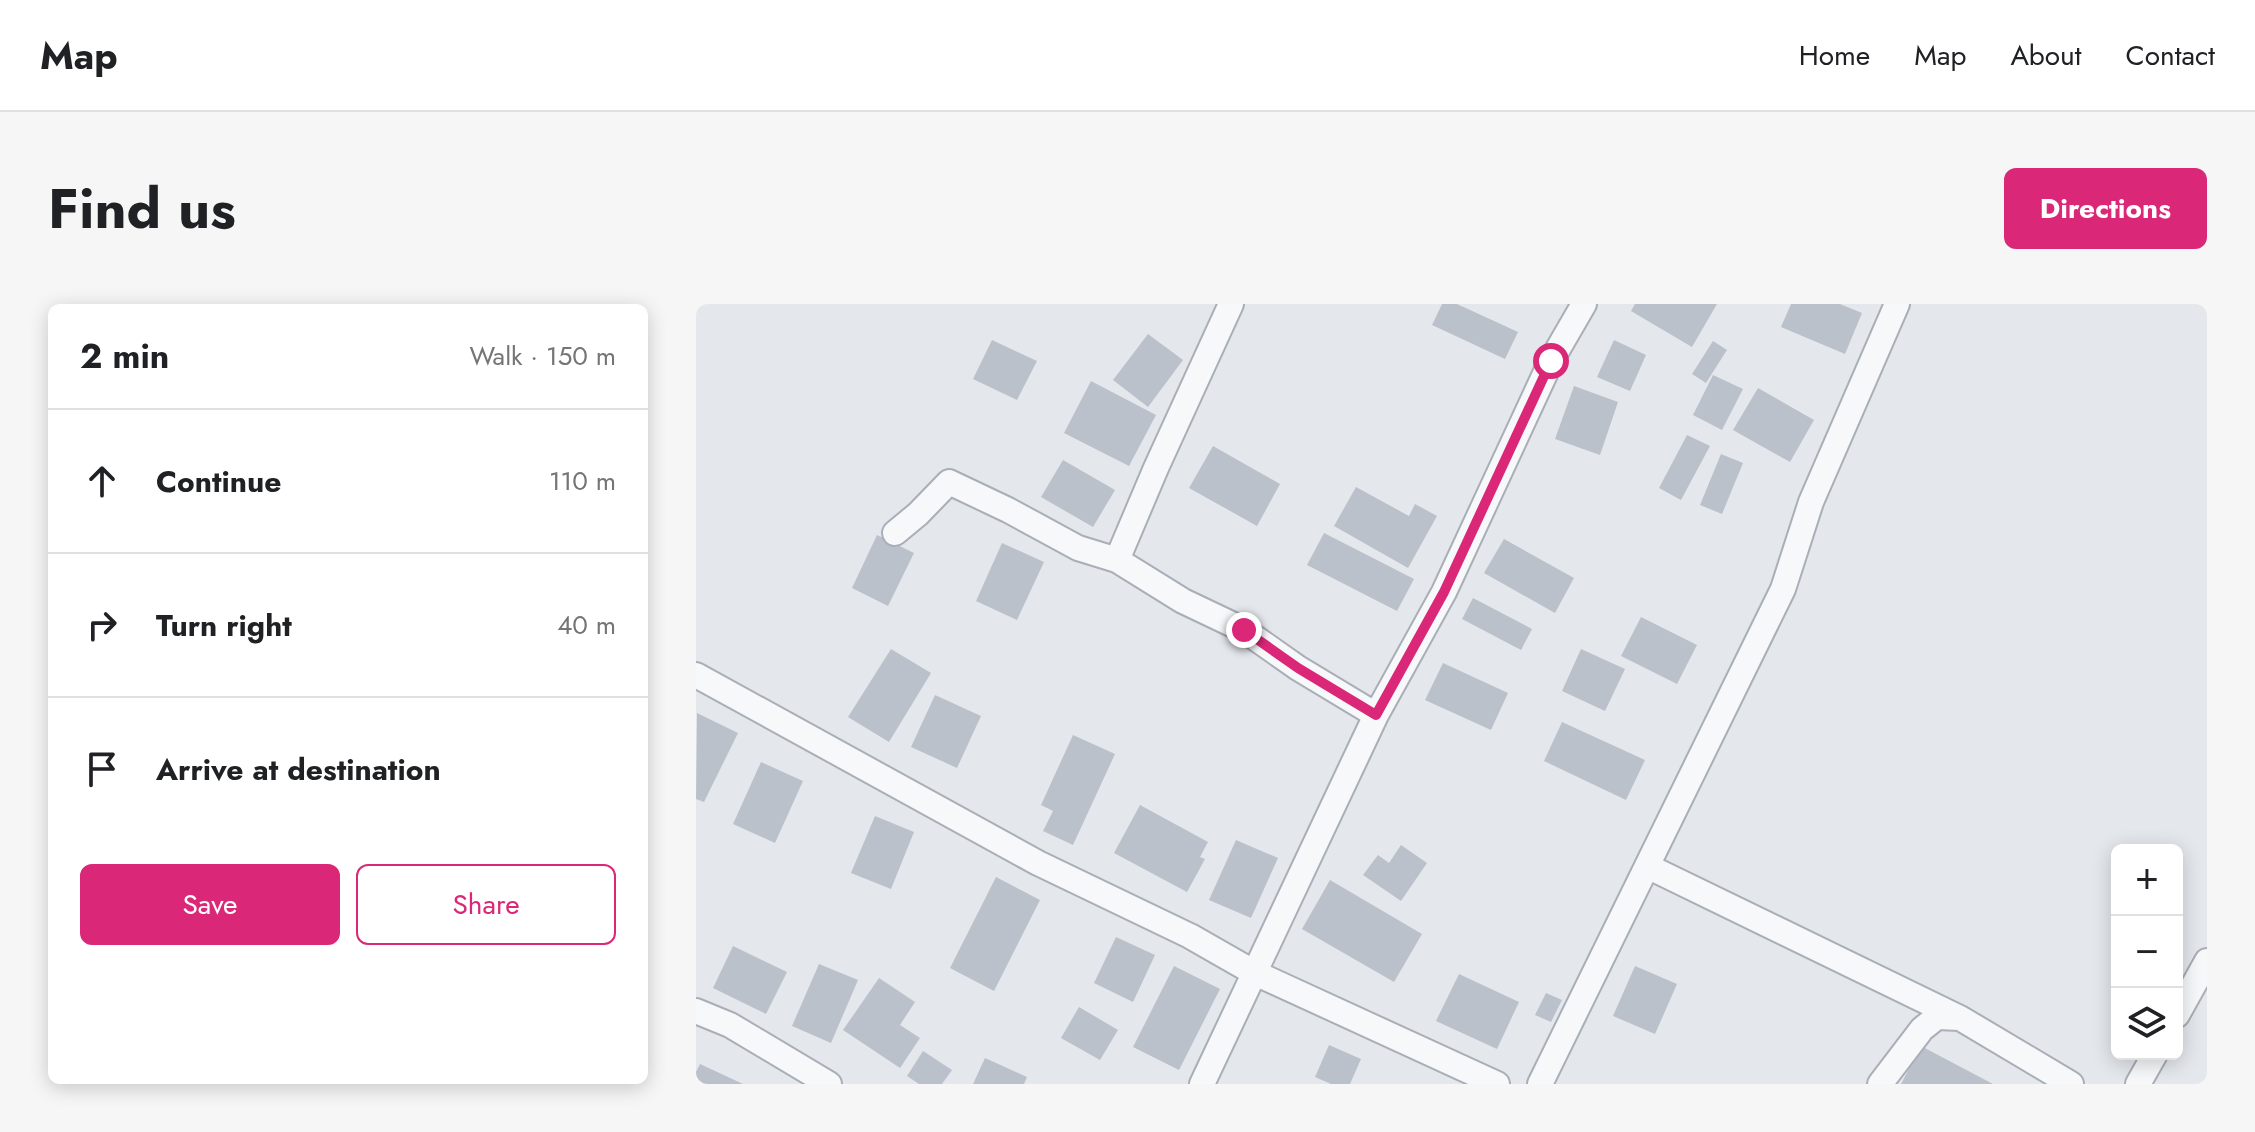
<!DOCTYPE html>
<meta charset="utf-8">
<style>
:root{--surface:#fff;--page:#f6f6f6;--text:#202124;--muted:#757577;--line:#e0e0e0;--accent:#db2777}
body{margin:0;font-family:Jost,sans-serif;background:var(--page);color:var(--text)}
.controls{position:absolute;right:24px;bottom:24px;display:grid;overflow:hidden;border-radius:12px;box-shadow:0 4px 20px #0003}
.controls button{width:72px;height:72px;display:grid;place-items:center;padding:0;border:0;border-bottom:2px solid var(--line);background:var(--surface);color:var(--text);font:40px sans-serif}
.stop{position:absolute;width:24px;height:24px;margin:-18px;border:6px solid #db2777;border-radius:50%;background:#fff}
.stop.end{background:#db2777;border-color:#fff;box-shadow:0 2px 8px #0008}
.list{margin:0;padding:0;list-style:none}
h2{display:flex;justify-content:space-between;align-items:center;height:104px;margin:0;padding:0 32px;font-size:34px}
h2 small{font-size:26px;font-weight:400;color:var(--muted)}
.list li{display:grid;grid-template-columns:52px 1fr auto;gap:24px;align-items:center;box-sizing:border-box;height:144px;padding:0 32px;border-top:2px solid var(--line)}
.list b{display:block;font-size:30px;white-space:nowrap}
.list em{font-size:26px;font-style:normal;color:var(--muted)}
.actions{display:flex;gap:16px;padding:24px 32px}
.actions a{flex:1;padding:18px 0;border:2px solid var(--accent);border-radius:12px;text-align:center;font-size:28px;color:var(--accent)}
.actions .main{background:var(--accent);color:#fff}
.icon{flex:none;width:44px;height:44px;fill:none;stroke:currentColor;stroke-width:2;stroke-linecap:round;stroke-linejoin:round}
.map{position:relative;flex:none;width:1511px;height:780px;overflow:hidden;border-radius:12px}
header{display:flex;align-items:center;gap:48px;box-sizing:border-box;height:112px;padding:0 40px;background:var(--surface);border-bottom:2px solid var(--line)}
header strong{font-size:38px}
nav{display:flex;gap:44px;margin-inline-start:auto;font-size:28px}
.intro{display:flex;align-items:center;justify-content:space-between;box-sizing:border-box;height:192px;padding:0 48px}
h1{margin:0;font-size:56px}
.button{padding:20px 36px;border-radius:12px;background:var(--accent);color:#fff;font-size:28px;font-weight:700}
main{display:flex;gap:48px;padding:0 48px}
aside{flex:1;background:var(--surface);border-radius:12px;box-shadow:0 4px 20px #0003}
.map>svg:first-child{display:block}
</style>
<header>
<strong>Map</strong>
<nav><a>Home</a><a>Map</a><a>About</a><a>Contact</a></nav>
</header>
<div class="intro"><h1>Find us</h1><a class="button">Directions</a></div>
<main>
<aside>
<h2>2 min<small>Walk · 150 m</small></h2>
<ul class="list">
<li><svg class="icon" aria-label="ahead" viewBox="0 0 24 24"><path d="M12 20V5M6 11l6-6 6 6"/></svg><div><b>Continue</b></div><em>110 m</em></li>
<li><svg class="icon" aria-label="right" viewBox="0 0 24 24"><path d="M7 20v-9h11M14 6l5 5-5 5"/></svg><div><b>Turn right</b></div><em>40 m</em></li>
<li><svg class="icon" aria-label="arrive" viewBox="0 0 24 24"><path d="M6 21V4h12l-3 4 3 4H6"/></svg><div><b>Arrive at destination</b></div></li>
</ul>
<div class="actions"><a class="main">Save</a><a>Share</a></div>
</aside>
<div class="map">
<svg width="1511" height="780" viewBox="0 0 1511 780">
<rect width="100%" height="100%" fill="#e4e7ec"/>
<!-- building -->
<path fill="#bbc1ca" d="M746 0H761L822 28 809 55 736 21Z
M939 0H1021L996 43 935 7Z
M1095 0H1144L1166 9 1149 50 1085 23Z
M452 30 487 56 452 103 417 76Z
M296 36 341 57 321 96 277 75Z
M918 36 950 51 934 87 901 73Z
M1017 37 1031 46 1010 79 996 70Z
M1017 71 1047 85 1026 126 997 111Z
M395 77 460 111 433 162 368 129Z
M878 82 922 98 904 151 859 135Z
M1062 84 1118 116 1094 158 1037 126Z
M991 131 1014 142 985 196 963 184Z
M517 142 584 180 561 222 493 184Z
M1025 150 1047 159 1026 210 1004 201Z
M367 156 419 186 397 223 345 193Z
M660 183 713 212 719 200 741 212 712 264 638 222Z
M628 229 718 275 701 307 611 261Z
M181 231 218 249 192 302 156 284Z
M808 235 878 274 859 309 788 269Z
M306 239 348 258 321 316 280 297Z
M777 294 836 325 825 346 766 315Z
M945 313 1001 341 981 380 925 352Z
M195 345 235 369 193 438 152 413Z
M885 345 929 365 909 407 866 387Z
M747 359 812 389 795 426 729 396Z
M239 391 285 412 261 464 215 443Z
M1 409 42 429 8 498 0 495Z
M866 418 949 456 930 496 848 457Z
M377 431 419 450 377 541 347 527 357 507 345 501Z
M65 458 107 477 79 539 37 520Z
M444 501 512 538 504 553 509 555 491 588 418 549Z
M179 512 218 528 195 585 155 569Z
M540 536 582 554 555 614 513 596Z
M705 541 731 559 705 597 667 571 682 551 693 559Z
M300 573 344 596 298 687 254 664Z
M634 576 726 630 698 678 606 625Z
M420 633 459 651 437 698 398 679Z
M37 642 91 668 70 710 17 684Z
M123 660 162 676 135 739 96 722Z
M478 662 524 685 483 766 437 743Z
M939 662 981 680 959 730 917 712Z
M763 670 823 698 801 745 740 717Z
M183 674 219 698 204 721 224 734 204 764 147 726Z
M850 689 866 696 855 718 839 711Z
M383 703 422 726 404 756 365 734Z
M633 741 665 755 654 780H635L619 773Z
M1225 742 1297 780H1205Z
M227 747 256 766 246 780H223L211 772Z
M289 754 331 773 328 780H277Z
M4 760 47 780H0V768Z"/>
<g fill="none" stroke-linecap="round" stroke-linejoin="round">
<!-- street casing -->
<g stroke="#a9aeb7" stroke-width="28">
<path id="street" d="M199 229 222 210 253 178 312 206 382 244 421 256 487 297 548 326 602 364 680 411
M421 256 460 164 535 0
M0 371 342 559 494 632 557 668 801 780
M953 563 1264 714
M0 707 34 721 133 780
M1481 711 1511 657
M506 780 680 411 748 288 855 57 888 0
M844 780 1087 285 1115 198 1201 0
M1184 780 1226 725 1241 713 1264 714 1375 780
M1442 780 1459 750"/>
</g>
<!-- street -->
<use href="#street" stroke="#f7f8fa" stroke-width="24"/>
</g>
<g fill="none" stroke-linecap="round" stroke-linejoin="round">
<!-- route -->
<path stroke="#db2777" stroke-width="10" d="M548 326 602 364 680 411 748 288 855 57"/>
</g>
</svg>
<div class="controls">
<button>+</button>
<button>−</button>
<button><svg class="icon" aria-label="layers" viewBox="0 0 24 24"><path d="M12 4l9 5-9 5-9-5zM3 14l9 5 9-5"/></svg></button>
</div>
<div class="stop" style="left:855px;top:57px"></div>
<div class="stop end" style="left:548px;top:326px"></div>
</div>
</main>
